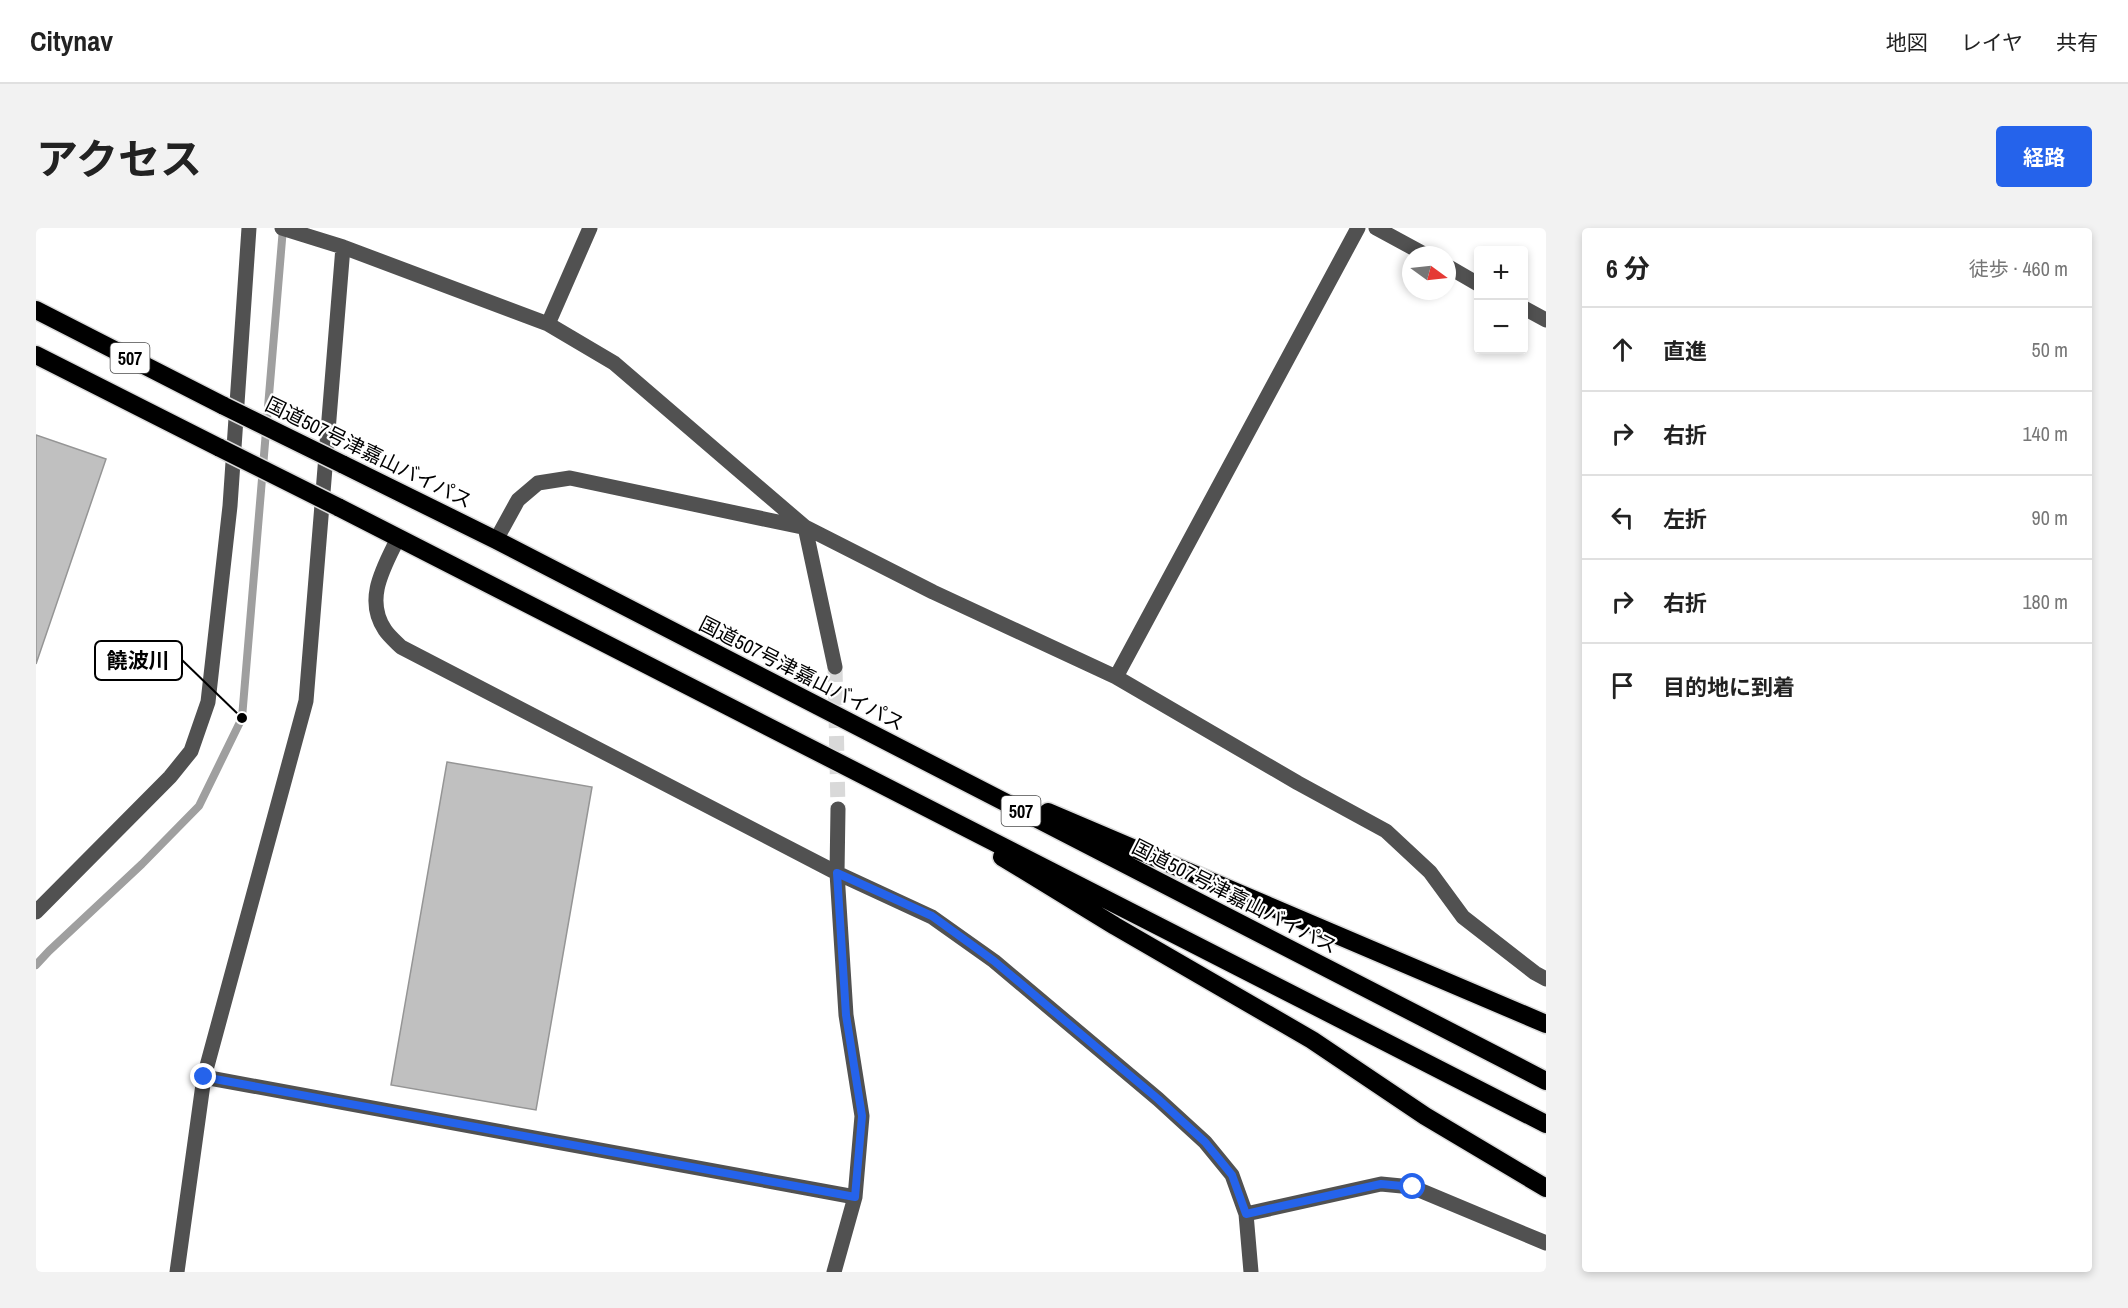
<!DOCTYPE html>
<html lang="ja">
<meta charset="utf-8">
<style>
:root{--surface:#fff;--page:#f2f2f2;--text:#222;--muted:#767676;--line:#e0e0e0;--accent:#2563eb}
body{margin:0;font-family:"Archivo Narrow","Noto Sans JP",sans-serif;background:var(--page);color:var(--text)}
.controls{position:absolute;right:18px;top:18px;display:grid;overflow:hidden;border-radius:6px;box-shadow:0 3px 9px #0003}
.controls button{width:54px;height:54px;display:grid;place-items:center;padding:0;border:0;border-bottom:2px solid var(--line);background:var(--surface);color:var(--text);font:30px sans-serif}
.compass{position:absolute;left:1366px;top:18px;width:54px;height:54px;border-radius:50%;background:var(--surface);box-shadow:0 3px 9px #0003;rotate:105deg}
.stop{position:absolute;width:18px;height:18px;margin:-14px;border:4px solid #2563eb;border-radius:50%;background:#fff}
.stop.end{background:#2563eb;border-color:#fff;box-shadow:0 2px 6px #0008}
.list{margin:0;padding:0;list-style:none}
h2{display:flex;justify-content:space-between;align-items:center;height:78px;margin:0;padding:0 24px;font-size:26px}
h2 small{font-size:20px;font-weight:400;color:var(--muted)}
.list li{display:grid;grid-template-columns:39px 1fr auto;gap:18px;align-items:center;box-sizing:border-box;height:84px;padding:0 24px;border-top:2px solid var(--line)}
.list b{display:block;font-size:22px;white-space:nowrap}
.list em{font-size:20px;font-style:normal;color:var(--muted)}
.icon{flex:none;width:33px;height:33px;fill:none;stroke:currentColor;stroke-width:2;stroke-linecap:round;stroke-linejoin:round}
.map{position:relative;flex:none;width:1510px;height:1044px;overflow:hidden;border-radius:6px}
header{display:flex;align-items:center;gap:36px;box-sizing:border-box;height:84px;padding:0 30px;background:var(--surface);border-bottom:2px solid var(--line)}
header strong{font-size:28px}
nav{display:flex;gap:33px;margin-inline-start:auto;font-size:21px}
.intro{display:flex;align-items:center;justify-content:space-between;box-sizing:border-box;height:144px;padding:0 36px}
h1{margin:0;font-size:42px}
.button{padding:15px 27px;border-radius:6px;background:var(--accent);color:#fff;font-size:21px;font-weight:700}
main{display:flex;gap:36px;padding:0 36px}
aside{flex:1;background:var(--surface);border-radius:6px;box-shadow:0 3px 9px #0003}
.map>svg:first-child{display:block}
</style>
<header>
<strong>Citynav</strong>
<nav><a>地図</a><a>レイヤ</a><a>共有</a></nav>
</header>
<div class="intro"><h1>アクセス</h1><a class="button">経路</a></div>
<main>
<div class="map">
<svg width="1510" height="1044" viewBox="0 0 1510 1044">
<rect width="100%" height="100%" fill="#fff"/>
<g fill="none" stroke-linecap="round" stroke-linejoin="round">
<!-- stream -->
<path stroke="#9f9f9f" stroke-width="8" d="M0 737 13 723 106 636 163 578 206 490 247 0"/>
</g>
<!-- building -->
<path fill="#c0c0c0" stroke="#959595" stroke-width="1.5" d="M0 207 70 231 0 436Z
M411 534 556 559 500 882 355 857Z"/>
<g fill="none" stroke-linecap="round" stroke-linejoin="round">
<!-- minor-tunnel -->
<path stroke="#d9d9d9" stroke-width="15" stroke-dasharray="15 8" stroke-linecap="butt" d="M799 439 802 581"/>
<!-- highway casing -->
<g stroke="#dbdbdb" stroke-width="21">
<path id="highway" d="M0 82 188 178
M0 127 184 220
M306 236 460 312 1510 853
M302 279 1510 896
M1012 584 1510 796
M966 629 1079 698 1276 812 1389 888 1510 960"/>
</g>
<!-- minor -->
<path stroke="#515151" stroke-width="15" d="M246 0 307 19 512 96 578 135 769 299 897 364 1080 449 1262 555 1350 603 1394 644 1427 689 1499 745 1510 751
M1340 0 1390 27
M1411 38 1442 56
M1488 80 1510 92
M512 96 554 0
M769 299 799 439
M362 310C348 339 328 371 349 402 353 408 360 414 365 419L801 645 896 689 958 733 1122 871 1169 914 1196 947 1210 986 1215 1044
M460 312 482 272 502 255 534 250 766 299
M1080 449 1322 0
M0 684 134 549 155 523 172 474 194 278 213 0
M168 849 819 969
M1210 986 1345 956 1376 959 1510 1015
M141 1044 168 849 270 473 307 19
M798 1044 819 969 826 888 810 787 801 645 802 581"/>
<!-- highway -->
<use href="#highway" stroke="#000" stroke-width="18"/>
<!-- highway-bridge casing -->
<g stroke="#dbdbdb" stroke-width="21" stroke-linecap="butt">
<path id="highway-bridge" d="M188 178 306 236
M184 220 302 279"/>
</g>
<!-- highway-bridge -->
<use href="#highway-bridge" stroke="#000" stroke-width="18"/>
</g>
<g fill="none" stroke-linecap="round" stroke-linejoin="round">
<!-- route -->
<path stroke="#2563eb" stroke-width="8" d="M168 849 819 969 826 888 810 787 801 645 896 688 958 733 1122 871 1169 914 1196 947 1210 986 1345 956 1377 959"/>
</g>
<g text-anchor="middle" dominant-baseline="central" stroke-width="4.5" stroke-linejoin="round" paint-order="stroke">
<!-- shield labels -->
<g fill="#fff" stroke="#4c4c4c" stroke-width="1.5">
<rect x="74.5" y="115" width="39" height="30" rx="4.5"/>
<rect x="965.5" y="568" width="39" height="30" rx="4.5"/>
</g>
<g font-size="18" font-weight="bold" fill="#000">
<text x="94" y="130">507</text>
<text x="985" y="583">507</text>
</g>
<!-- street labels -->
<g font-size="20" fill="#000" stroke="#fff">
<text transform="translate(333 224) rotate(26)">国道507号津嘉山バイパス</text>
<text transform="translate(766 445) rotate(27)">国道507号津嘉山バイパス</text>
<text transform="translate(1199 668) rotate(27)">国道507号津嘉山バイパス</text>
</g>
</g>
<!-- callouts -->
<path fill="none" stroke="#000" stroke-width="2" d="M206 490L146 432"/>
<circle fill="#000" stroke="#fff" stroke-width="2" cx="206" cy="490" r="6"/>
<rect fill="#fff" stroke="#000" stroke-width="2" x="59" y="413" width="87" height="39" rx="6"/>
<g font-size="21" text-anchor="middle" font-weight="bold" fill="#000">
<text x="102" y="440">饒波川</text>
</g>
</svg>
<div class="controls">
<button>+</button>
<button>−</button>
</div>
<svg class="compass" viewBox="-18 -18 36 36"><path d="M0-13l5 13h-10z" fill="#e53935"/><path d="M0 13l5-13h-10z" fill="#767676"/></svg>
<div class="stop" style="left:1377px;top:959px"></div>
<div class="stop end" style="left:168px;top:849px"></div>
</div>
<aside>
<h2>6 分<small>徒歩 · 460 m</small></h2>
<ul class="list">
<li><svg class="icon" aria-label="ahead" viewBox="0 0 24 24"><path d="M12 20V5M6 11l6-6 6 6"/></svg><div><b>直進</b></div><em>50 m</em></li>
<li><svg class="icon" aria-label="right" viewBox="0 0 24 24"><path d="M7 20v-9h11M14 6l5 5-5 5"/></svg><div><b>右折</b></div><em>140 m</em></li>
<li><svg class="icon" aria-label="left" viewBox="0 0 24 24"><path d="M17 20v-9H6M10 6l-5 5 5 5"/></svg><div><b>左折</b></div><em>90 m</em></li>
<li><svg class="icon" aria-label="right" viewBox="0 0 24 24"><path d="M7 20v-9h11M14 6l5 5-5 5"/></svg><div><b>右折</b></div><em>180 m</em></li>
<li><svg class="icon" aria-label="arrive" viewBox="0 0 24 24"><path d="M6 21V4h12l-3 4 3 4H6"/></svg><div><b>目的地に到着</b></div></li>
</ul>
</aside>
</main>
